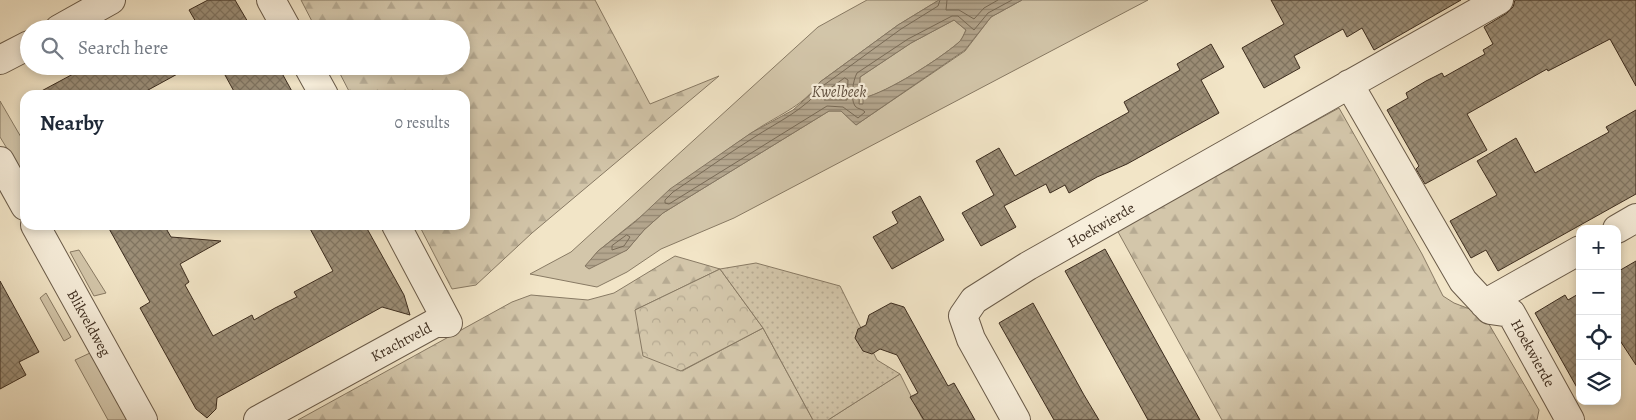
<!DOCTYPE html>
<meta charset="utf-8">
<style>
:root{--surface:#fff;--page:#f2f2f3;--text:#1f2937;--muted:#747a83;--line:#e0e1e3}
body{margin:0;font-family:Alegreya,serif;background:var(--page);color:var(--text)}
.controls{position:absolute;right:15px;bottom:15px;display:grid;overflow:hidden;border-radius:10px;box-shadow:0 2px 8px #0003}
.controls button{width:45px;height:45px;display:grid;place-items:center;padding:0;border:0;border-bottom:1px solid var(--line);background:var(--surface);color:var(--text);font:25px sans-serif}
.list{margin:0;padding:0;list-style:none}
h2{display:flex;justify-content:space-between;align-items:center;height:65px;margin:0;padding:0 20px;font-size:21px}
h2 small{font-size:16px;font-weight:400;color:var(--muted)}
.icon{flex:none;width:28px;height:28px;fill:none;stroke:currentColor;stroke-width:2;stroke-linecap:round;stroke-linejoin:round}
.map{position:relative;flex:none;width:1636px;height:420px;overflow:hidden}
.search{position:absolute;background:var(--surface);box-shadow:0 2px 8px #0003;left:20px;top:20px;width:450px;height:55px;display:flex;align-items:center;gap:12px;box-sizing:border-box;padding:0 18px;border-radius:28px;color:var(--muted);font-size:19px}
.panel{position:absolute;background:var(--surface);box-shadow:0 2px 8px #0003;left:20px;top:90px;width:450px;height:140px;border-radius:15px}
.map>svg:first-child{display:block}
</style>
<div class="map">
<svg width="1636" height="420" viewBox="0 0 1636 420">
<defs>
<pattern id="forest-firs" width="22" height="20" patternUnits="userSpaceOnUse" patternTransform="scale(1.25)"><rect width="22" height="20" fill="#d3c6aa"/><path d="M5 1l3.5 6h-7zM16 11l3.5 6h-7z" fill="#b6aa92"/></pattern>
<pattern id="park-crowns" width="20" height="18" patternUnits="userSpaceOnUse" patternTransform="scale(1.25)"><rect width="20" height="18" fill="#d3c6aa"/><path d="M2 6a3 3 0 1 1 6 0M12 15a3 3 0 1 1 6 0" fill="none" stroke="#b6aa92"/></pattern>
<pattern id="garden-dots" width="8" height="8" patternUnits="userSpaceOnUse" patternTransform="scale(1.25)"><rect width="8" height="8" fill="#d3c6aa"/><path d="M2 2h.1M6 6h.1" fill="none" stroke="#b6aa92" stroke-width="1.8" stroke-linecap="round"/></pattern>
<pattern id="water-rules" width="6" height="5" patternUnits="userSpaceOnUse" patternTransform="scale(1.25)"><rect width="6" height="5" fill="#b4a68e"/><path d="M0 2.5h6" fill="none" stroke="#948873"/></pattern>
<pattern id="building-cross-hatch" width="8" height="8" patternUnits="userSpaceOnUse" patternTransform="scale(1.25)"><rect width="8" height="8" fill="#9b8d76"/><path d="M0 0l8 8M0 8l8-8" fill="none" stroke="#807460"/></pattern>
</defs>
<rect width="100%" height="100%" fill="#f2e5c7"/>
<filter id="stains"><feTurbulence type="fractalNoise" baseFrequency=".004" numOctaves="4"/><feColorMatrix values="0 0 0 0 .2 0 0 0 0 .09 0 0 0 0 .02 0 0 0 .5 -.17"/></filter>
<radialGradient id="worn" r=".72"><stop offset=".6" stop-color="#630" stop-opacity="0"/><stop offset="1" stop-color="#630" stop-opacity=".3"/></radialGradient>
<!-- grass -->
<path fill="#d3c6aa" stroke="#887a64" d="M867 0H939L898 25 820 82C802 108 775 116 750 134 698 169 648 211 598 251L586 266 627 250 644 230 663 213 829 111H841L856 125 965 51 991 17 1022 0H1148L734 218 661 249 627 272 597 287 530 274 571 252 818 27Z
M954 20 966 30C964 34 962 40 958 43 938 60 888 92 864 98L863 104H859L860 77 911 43Z
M0 101 25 144V178L0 137Z
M79 250 106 293 94 296 70 252Z
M46 293 71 337 64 341 40 298Z
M90 353 127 420H108L75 360Z
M900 374 923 420H828Z"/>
<!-- forest -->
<path fill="url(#forest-firs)" stroke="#887a64" d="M301 0H595L650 104 719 76 532 233 476 285 452 289 419 225H465V95H351L336 66H461V29H316Z
M1339 108 1422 254 1443 296 1454 303 1483 314 1539 410 1537 420H1222L1117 230Z
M675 256 720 269 635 310 682 371 763 328 813 420H298L512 302 531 295 588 300 614 293Z"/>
<!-- park -->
<path fill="url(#park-crowns)" stroke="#887a64" d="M720 269 763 328 681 371 643 356 635 310Z"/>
<!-- garden -->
<path fill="url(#garden-dots)" stroke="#887a64" d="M756 263 840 286 877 360 900 374 828 420H813L763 328 720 269Z"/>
<!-- water -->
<path fill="url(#water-rules)" stroke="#847662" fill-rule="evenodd" d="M939 0H1022L991 17 965 50 856 125 841 111H829L663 213 644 230 627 250 589 269 585 266 598 251 635 222 670 189 751 133 793 110 812 93 820 82 898 25ZM954 20 966 30C964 34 962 40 958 43 938 60 888 92 863 98V104H859L860 77 911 43Z"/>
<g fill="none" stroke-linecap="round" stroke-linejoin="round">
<!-- shore -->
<path stroke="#786a56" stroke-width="1" d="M940 0 938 6 901 29 824 85C805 110 779 121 753 138 726 155 700 174 673 192L665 200V203L669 204 827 106 843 107 858 118 865 112C863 109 857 109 855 106 850 99 853 80 857 73L908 39 952 16H958L974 30 988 13 1012 0
M947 0 946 10H959L974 19 984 8 998 0
M845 78 848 80 847 100H824L828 90Z
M627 235 630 237 624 246 612 250V246Z"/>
</g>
<!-- building -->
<path fill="url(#building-cross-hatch)" stroke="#3d2d1f" d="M208 0H235L252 29H200L189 10Z
M1271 0H1461L1374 50 1362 28 1347 37 1343 29 1294 56 1300 68 1264 88 1242 48 1284 24Z
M1515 0H1636V86L1610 39 1548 71 1547 69 1467 114 1487 150 1425 184 1416 169 1419 166 1387 110 1408 98 1406 93 1426 81 1442 73 1444 77 1485 54 1483 50 1493 44 1484 27 1507 13 1513 7Z
M1211 44 1224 67 1201 80 1219 113 1127 164 1097 177 1069 193 1065 185 1050 193 1046 184 1004 206 1016 227 981 246 962 213 994 195 976 161 999 148 1015 176 1129 112 1124 102 1180 70 1177 64Z
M88 66H192L139 95H34Z
M220 66H278L294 95H236Z
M1636 110V194L1498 271 1486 250 1471 258 1450 221 1497 195 1477 161 1516 138 1535 173 1609 132 1606 127Z
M920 196 944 240 892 269 873 237 898 223 892 212Z
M107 225H164L171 237 221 241 180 264 189 282 185 285 213 336 252 315 254 320 275 308 297 297 294 292 333 271 308 225H365L404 295 410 315 382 307 217 398 216 409 207 418 196 409 140 308 150 302Z
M1105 249 1131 296 1200 420H1148L1137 400 1065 271Z
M1636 261V365L1617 336V272Z
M0 281 39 352 19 362 26 375 0 389Z
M1580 293V393L1535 313 1565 295 1568 300Z
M891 303 904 307 948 386 954 383 975 420H924L910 397 918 393 897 355 880 349 872 354 863 351 855 338 858 329 866 325 869 315Z
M1033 303 1084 395 1099 420H1054L999 323Z"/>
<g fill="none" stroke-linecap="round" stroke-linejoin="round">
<!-- minor casing -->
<g stroke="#6a5b49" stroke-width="30">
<path id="minor" d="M271 0 287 29
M59 29 111 0
M0 60 29 45
M308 66 324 95
M1349 84 1463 281 1490 310 1511 313 1570 420
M0 161 25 206
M35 225 143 420
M1617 229 1636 218
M1484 304 1580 250
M258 420 435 323H448L396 225
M1016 420 971 339 963 316 974 300 1028 266 1499 0"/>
</g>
<!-- minor -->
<use href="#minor" stroke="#f7eedb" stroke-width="28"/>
</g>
<g text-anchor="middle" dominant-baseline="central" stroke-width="4.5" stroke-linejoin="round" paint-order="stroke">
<!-- street labels -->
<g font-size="15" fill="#3d2d1f" stroke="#f7eedb">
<text transform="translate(1101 225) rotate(-30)">Hoekwierde</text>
<text transform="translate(89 323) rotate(61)">Blikveldweg</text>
<text transform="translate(401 342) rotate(-28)">Krachtveld</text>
<text transform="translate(1533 353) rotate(61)">Hoekwierde</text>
</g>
<!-- water labels -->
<g font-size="16" font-style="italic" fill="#615140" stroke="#f7eedb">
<text x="839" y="92">Kwelbeek</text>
</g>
</g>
<rect width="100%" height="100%" filter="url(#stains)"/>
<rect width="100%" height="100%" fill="url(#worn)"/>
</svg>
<div class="controls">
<button>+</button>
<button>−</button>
<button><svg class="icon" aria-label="locate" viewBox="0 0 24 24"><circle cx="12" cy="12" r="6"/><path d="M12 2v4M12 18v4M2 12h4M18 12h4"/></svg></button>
<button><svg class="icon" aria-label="layers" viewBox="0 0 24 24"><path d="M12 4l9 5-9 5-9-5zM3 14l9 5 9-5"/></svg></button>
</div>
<div class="search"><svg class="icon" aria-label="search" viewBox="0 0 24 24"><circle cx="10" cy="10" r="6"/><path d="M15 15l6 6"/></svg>Search here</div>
<section class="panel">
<h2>Nearby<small>0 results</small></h2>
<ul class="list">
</ul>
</section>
</div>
